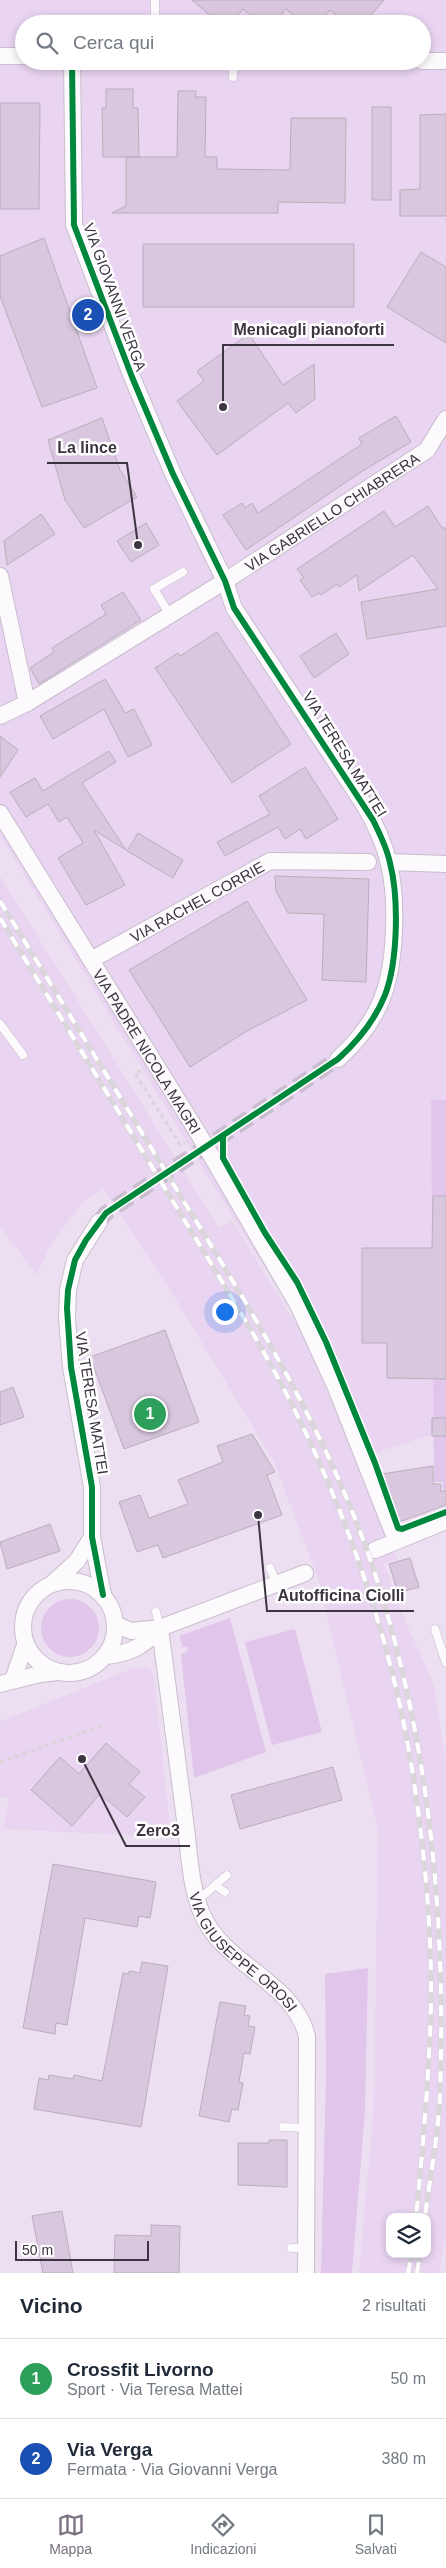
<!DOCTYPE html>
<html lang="it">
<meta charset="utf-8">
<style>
:root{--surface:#fff;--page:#f6f6f7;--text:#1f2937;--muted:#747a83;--line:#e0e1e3;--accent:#7a707f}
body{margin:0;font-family:Arial,sans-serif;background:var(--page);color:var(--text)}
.controls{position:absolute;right:15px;bottom:15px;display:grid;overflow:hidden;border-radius:10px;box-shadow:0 2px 8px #0003}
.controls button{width:45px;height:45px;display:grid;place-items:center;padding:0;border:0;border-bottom:1px solid var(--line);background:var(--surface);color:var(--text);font:25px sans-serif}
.scale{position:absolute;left:15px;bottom:12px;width:134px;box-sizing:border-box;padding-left:5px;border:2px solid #3d3441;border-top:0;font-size:14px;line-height:18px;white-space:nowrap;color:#3d3441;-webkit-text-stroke:4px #fff;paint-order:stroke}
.you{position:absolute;left:224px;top:1311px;width:18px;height:18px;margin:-12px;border:4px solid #fff;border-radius:50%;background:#1a73e8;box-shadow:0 0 0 8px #1a73e833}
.badge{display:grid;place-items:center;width:32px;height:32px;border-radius:50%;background:var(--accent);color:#fff;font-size:16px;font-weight:700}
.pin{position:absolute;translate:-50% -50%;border:2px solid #fff;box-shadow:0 1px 5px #0006}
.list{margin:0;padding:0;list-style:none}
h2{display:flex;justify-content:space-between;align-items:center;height:65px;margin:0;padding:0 20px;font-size:21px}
h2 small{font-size:16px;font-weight:400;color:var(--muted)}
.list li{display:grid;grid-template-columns:32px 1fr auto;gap:15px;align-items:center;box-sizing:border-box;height:80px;padding:0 20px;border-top:1px solid var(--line)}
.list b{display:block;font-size:19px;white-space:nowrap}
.list p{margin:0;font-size:16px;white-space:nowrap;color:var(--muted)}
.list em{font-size:16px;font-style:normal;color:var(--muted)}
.icon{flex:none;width:28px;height:28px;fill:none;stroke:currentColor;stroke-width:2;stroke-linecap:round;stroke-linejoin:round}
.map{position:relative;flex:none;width:446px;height:2273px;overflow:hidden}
.search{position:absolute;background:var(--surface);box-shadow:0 2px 8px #0003;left:15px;right:15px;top:15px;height:55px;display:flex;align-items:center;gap:12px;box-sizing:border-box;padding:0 18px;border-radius:28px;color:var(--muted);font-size:19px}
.sheet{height:225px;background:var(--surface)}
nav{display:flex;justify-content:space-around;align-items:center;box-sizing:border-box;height:70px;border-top:1px solid var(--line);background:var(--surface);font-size:14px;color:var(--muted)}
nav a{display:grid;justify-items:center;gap:2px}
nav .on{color:var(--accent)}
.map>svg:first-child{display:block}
</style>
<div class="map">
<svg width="446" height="2273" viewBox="0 0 446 2273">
<rect width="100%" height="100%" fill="#ecdff1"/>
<!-- built -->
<path fill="#e9d4f1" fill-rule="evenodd" d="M0 0H446V1430L359 1458 306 1333 203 1169 0 835ZM24 24H422V61H24Z
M0 876 219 1228 232 1221 303 1336 360 1465 397 1559 384 1564 407 1625 434 1685 446 1765V2231L439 2273H359L374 2104 378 1830 318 1578 274 1462 177 1301 103 1189 81 1204 50 1245 37 1275 0 1227ZM390 2217H427V2254H390Z
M143 1667 150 1669 154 1677 171 1837 3 1829 9 1798 0 1796V1722L133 1668Z"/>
<!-- green -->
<path fill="#e1c5eb" d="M431 1100H446V1489L443 1490V1482H434Z
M41 1628a29 29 0 1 1 58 0a29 29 0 1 1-58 0Z
M230 1618 266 1752 194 1778 181 1654 187 1652 188 1646 183 1647 179 1636Z
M295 1629 322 1732 272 1745 245 1642Z
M368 1968 365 2111 352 2273H321L326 2074 325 1974Z"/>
<!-- building -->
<path fill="#d8c7de" stroke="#b8afbc" d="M192 0H384L363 24H347L330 10 318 24H304L286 9 274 24H260L243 9 231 24H220Z
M106 89H133V108H138L139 157H126H177L178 91H196L195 97H206L205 157H217V169L290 170 291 118H346L345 203 278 202V213H112L126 206V157H103L102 108H106Z
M0 103H40L39 209H0Z
M372 107H391V200H372Z
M446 114V216H400V190L420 189V115Z
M44 238 97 388 42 407 0 296V256Z
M143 244H354V307H143Z
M421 252 446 267V343L387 307Z
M249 334 283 385 314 364 315 399 296 413 288 403 217 455 177 401 204 381 197 371Z
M396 416 411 442 361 472 246 550 223 515 242 503 245 508 252 503 258 513 362 444 359 438Z
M102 418 120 470 137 497 84 528 65 500 48 440Z
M428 506 442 528H446V626L367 639 361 602 438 589 413 555 359 591 357 575 339 587 337 584 321 595 319 593 312 597 300 580 304 578 297 569 384 511 395 527Z
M41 514 55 534 7 565 4 541Z
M146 523 159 545 131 562 117 541Z
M123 592 141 620 39 684 30 668 54 652 52 648 106 614 101 605Z
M217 632 291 744 232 783 155 668 178 653 180 656Z
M336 633 349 654 314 678 300 656Z
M105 679 125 713 134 709 152 745 128 757 104 709 53 739 40 716Z
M0 736 18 750 0 777Z
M109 751 116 762 82 783 126 850 94 830 125 885 86 905 58 858 83 843 67 817 59 822 48 804 26 817 10 792 35 778 43 791Z
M305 767 338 819 306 839 300 829 285 839 278 827 225 856 217 842 270 814 259 796Z
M138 833 183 860 173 878 127 851Z
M275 876 369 879 366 982 322 980 324 914 288 913 276 891Z
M247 901 307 1000 247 1031 190 1067 129 970Z
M433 1196H446V1379L387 1378V1343H362V1248H432Z
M165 1330 199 1422 124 1449 90 1357Z
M13 1387 24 1417 0 1425V1392Z
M432 1418H446V1436H432Z
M252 1434 275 1472 267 1475 282 1515 163 1558 158 1545 137 1552 119 1502 140 1495 149 1518 188 1504 178 1480 223 1462 217 1446Z
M433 1466V1484H441V1492L446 1490V1505L399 1522 382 1474Z
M50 1524 60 1551 7 1569 0 1542Z
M410 1558 419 1587 398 1593 389 1564Z
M106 1743 140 1772 129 1784 145 1797 127 1817 100 1794 72 1826 31 1790 60 1757 79 1774Z
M333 1767 342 1800 240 1829 231 1795Z
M53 1864 156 1882 150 1918 139 1916 137 1927 85 1918 67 2025 56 2023 55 2034 23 2028Z
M142 1962 168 1966 141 2127 34 2109 39 2078 48 2080 49 2075 73 2079 74 2075 102 2081 123 1973 129 1974V1971L140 1973Z
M220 2002 246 2006 244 2015 250 2016 248 2026 255 2027 250 2054 244 2053 239 2082 243 2083 238 2110 232 2109 229 2122 199 2116Z
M269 2140H287V2187L238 2185V2143H269Z
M62 2211 73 2273H43L32 2216Z
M151 2225 180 2226 179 2273H114L115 2235 151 2236Z"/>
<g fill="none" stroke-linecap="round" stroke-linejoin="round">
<!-- street-tunnel -->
<path stroke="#c9bdce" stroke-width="16" stroke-dasharray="16 8" stroke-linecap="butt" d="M99 1222 106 1213 338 1059"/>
<!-- lane casing -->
<g stroke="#c8becc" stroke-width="9">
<path id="lane" d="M155 24V0
M233 77V61
M170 615 154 589 183 572
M0 1024 23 1055
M270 1568 277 1584
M156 1612 160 1628
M435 1629 446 1663
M215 1885 225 1892
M198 1900 227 1875
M283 2127 307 2128
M291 2248H306"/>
</g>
<!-- street casing -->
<g stroke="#c8becc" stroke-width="18">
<g id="street">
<path d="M0 56H24"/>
<path d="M72 61 74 225 132 377 173 474 225 581 234 608 363 803C389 846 396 880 394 930 392 986 380 1021 338 1059"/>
<path d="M422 61H446"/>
<path d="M0 576 27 703"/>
<path id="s1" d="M0 716 27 703 225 581 427 450 446 419"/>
<path id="s2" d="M0 813 198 1133 298 1305 336 1388 396 1540"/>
<path d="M390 862 446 864"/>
<path id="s3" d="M91 960 270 861 368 862"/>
<path d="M99 1222 75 1260 68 1290 67 1318 71 1367 92 1487V1537L103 1595"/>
<path d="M375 1550 446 1521"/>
<circle cx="69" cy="1627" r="46"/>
<path d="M53 1583 77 1561 92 1537"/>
<path d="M115 1624 131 1631 160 1628 305 1573"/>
<path id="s4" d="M160 1628C168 1692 177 1756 185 1820 189 1850 190 1886 202 1914 224 1966 292 1979 307 2036L306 2273"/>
<path d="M105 1656C129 1654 145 1646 160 1628"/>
<path d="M13 1680 25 1645"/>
<path d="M0 1684 40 1674 58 1672"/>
</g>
</g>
<!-- path -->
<path stroke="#d8d4d9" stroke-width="3" stroke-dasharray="4 4" stroke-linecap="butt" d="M140 1073 139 1071 135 1073 180 1145 185 1142
M0 1762 102 1726"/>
<!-- lane -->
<use href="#lane" stroke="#fcfafd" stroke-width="8"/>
<!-- street -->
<use href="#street" stroke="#fcfafd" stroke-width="16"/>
<!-- rail casing -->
<g stroke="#dad6dc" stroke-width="5.5">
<path id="rail" d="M0 901C61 1001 122 1100 183 1200 256 1318 332 1441 375 1574 430 1743 446 1920 440 2096 438 2136 430 2177 425 2217
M0 918C56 1010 113 1102 169 1195 202 1249 236 1303 267 1358 338 1484 393 1638 414 1782 425 1856 432 1931 431 2006 429 2077 423 2147 416 2217
M408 2273 412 2254
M417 2273 420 2254"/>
</g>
<!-- rail -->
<use href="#rail" stroke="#fff" stroke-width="4" stroke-dasharray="11" stroke-linecap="butt"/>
<!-- cycleway casing -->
<g stroke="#fff" stroke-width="9">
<path id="cycleway" d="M72 61 74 225 132 377 173 474 225 581 234 608 373 820C380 834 387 848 390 863 399 898 398 961 385 995 375 1020 358 1041 338 1059L106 1213 86 1240 75 1260 68 1290 67 1308 71 1367 92 1487V1537L103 1595
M223 1137V1158L265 1233 297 1282 326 1342 375 1463 398 1528 402 1529 446 1512"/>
</g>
<!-- cycleway -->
<use href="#cycleway" stroke="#00873e" stroke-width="6"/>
</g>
<g text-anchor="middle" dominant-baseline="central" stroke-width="5" stroke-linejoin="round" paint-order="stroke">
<!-- street labels -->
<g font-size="15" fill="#3d3441" stroke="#fff">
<text transform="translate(115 297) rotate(70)">VIA GIOVANNI VERGA</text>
<text stroke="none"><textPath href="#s1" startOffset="390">VIA GABRIELLO CHIABRERA</textPath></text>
<text transform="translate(345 754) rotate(58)">VIA TERESA MATTEI</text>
<text stroke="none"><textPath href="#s3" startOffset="121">VIA RACHEL CORRIE</textPath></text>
<text stroke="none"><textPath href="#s2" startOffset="280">VIA PADRE NICOLA MAGRI</textPath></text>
<text transform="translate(92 1403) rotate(81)">VIA TERESA MATTEI</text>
<text stroke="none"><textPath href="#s4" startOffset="345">VIA GIUSEPPE OROSI</textPath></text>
</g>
</g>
<!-- callouts -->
<path fill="none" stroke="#3d3441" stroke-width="2" d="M223 407L223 345H394M138 545L127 463H47M258 1515L267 1611H414M82 1759L126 1846H190"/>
<g fill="#3d3441" stroke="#fff" stroke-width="2">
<circle cx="223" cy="407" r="5"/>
<circle cx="138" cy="545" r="5"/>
<circle cx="258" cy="1515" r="5"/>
<circle cx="82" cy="1759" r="5"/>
</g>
<g font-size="16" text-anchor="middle" font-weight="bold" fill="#3d3441" stroke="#fff" stroke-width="5" stroke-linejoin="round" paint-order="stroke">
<text x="309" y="335">Menicagli pianoforti</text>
<text x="87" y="453">La lince</text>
<text x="341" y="1601">Autofficina Ciolli</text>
<text x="158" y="1836">Zero3</text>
</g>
</svg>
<div class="controls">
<button><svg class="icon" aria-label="layers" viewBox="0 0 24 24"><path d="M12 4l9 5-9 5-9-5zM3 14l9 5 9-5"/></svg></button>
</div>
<div class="scale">50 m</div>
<div class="you"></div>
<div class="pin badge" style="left:150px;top:1414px;background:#2e9e5b">1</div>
<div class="pin badge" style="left:88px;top:315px;background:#1a4fb4">2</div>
<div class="search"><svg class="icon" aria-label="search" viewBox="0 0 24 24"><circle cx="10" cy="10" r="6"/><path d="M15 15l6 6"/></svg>Cerca qui</div>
</div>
<section class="sheet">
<h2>Vicino<small>2 risultati</small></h2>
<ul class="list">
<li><span class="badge" style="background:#2e9e5b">1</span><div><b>Crossfit Livorno</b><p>Sport · Via Teresa Mattei</p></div><em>50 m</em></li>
<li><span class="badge" style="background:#1a4fb4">2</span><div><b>Via Verga</b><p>Fermata · Via Giovanni Verga</p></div><em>380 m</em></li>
</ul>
</section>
<nav>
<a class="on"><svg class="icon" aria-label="map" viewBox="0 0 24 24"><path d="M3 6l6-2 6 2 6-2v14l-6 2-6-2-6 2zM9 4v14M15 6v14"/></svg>Mappa</a>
<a><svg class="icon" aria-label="directions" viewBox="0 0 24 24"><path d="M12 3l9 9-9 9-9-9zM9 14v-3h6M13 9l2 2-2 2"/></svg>Indicazioni</a>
<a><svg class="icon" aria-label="saved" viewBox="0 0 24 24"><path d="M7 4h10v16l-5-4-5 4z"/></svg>Salvati</a>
</nav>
